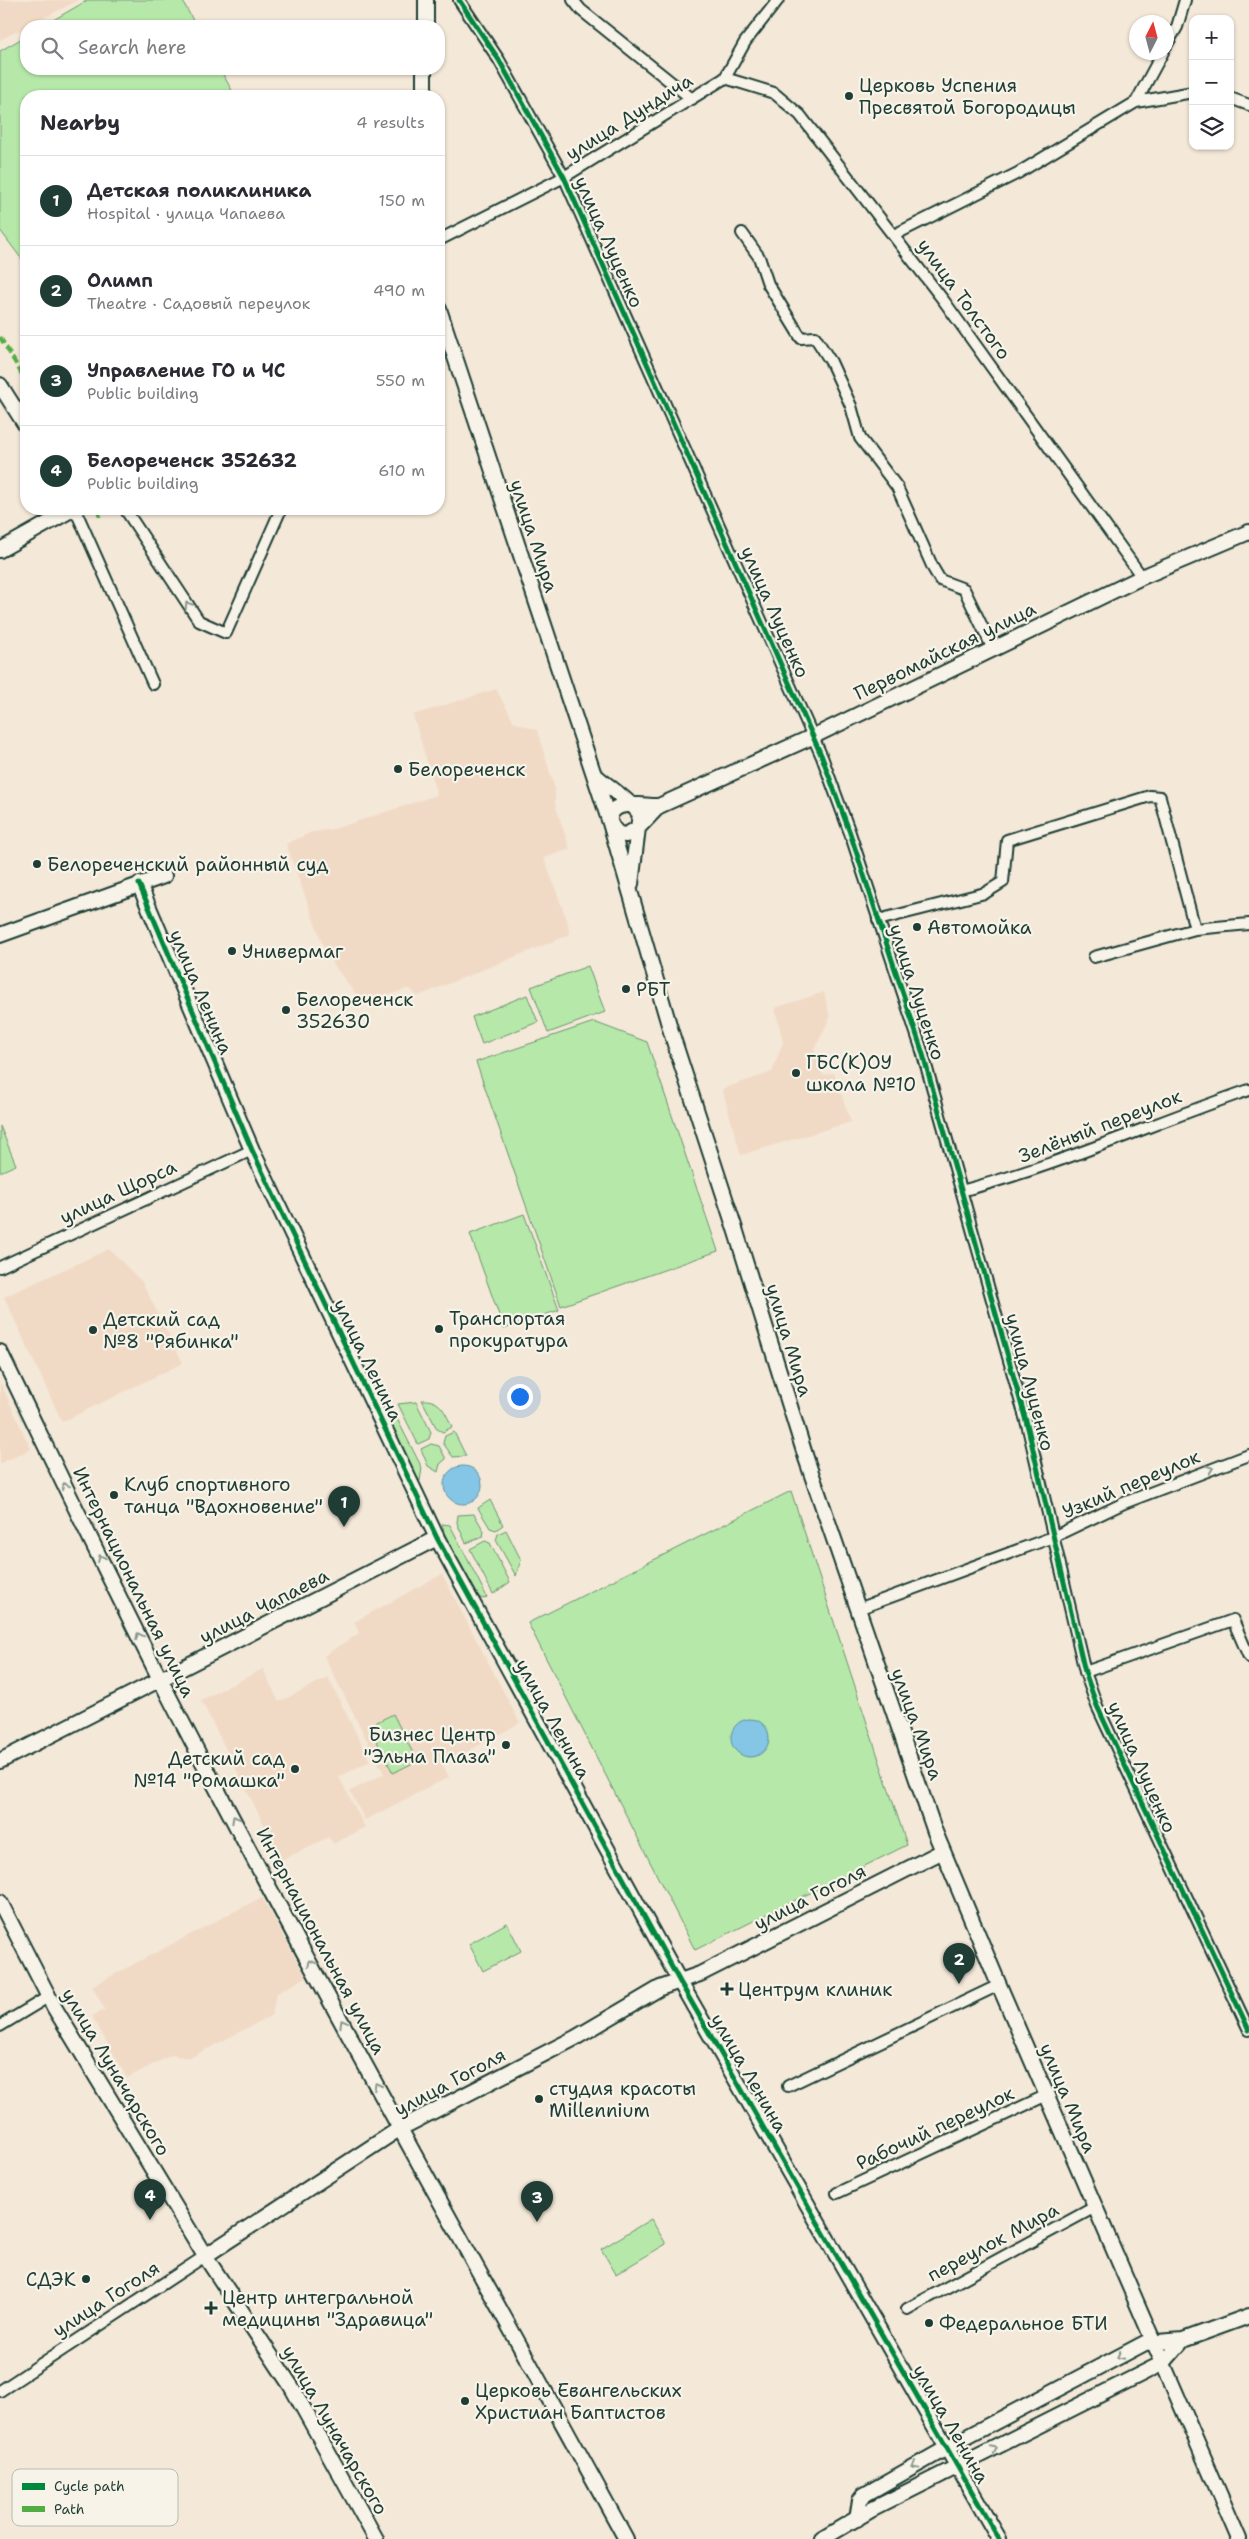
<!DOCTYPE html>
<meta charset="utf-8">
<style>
:root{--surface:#fff;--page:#f2f2f3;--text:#2b2b33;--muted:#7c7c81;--line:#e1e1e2;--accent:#1f3d34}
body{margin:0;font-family:"Shantell Sans",sans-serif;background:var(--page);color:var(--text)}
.controls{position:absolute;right:15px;top:15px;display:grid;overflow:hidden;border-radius:10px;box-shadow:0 1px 4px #0004}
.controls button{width:45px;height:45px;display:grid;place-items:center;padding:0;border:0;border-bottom:1px solid var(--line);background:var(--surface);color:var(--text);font:25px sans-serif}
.compass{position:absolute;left:1129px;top:15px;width:45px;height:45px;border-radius:50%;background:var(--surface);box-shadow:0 1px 4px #0004;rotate:6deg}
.you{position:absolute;left:519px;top:1396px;width:18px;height:18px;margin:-12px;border:4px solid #fff;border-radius:50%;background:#1a73e8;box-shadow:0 0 0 8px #1a73e833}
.badge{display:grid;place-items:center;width:32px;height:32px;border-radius:50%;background:var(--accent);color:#fff;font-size:16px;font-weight:700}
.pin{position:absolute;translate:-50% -41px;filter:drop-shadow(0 1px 2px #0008)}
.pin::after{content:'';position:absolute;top:26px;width:18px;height:15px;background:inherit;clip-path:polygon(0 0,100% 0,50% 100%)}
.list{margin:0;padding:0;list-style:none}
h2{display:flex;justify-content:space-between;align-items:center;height:65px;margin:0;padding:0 20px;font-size:21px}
h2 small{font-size:16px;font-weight:400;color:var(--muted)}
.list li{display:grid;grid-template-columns:32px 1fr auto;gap:15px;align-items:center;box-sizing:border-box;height:90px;padding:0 20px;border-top:1px solid var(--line)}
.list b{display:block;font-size:19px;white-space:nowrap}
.list p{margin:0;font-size:16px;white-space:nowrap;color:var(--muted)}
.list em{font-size:16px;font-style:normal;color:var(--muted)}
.icon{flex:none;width:28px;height:28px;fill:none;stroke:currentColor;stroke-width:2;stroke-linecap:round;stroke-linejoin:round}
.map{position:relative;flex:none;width:1249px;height:2539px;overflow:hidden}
.search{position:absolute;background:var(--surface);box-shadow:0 1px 4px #0004;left:20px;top:20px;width:425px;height:55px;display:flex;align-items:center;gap:12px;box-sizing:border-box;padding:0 18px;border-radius:20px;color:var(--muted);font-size:19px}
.panel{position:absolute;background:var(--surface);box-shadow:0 1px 4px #0004;left:20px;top:90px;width:425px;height:425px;border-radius:20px}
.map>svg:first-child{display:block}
</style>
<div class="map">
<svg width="1249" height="2539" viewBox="0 0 1249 2539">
<rect width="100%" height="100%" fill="#f4e8d8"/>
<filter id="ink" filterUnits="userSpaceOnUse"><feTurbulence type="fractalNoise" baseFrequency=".02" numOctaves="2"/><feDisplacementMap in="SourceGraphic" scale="10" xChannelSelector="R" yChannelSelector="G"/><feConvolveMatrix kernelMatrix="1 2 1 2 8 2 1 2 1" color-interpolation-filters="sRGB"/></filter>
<g filter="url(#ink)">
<!-- built -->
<path fill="#f1dac5" d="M0 0H79L0 40Z
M496 689 514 722 537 730 555 789V804L570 849 544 858 568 923 569 935 418 996 409 988 363 1004 327 956 286 844 312 832 334 829 437 795 413 715Z
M824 992 830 1018 814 1050 823 1075 834 1073 851 1122 741 1155 722 1089 772 1072 783 1042 775 1008Z
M109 1249 142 1282 183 1363 62 1422 4 1297Z
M0 1382 31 1449 0 1464Z
M442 1574 520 1723 443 1765 449 1777 365 1820 350 1791 384 1774 324 1656 359 1633 354 1622Z
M263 1669 279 1702 328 1677 370 1761 339 1777 365 1827 333 1844 329 1837 282 1860 201 1700Z
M262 1897 306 1977 276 1994 272 2015 190 2058 171 2055 127 2078 92 2016 105 2010 92 1986Z"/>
<!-- green -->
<path fill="#b6e8a9" stroke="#6a926e" d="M88 0H182L196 26H43Z
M26 36V69H220L235 96H26V265L0 230V51Z
M588 966 605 1012 548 1033 531 987Z
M527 995 538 1022 482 1044 472 1017Z
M594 1022 647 1042 718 1251 561 1306 476 1062Z
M0 1126 16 1165 0 1172Z
M524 1214 559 1310 504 1329 470 1234Z
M422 1400C441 1399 445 1412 452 1427L443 1432 437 1429Z
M416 1402 431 1432 429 1439 418 1444 398 1404Z
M390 1405 422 1468 420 1481 407 1466 384 1415 386 1409Z
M454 1432 466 1456 453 1457 443 1443 445 1436Z
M431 1444 439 1446 446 1459 440 1464 438 1472 428 1466 421 1449Z
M791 1491 907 1845 695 1950 528 1623Z
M490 1500 503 1525 496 1530 490 1528 478 1508Z
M474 1514 484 1531 483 1537 466 1543 457 1523 458 1515Z
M442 1524 450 1525 487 1597 483 1599 476 1596 449 1550Z
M506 1530 521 1560 516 1576 496 1540 498 1534Z
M485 1541 490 1543 510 1582 493 1594 470 1549Z
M393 1714 417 1761 393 1773 369 1726Z
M507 1923 521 1951 483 1971 469 1944Z
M651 2219 666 2244 616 2274 601 2249Z"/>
<!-- water -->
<path fill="#85c6e6" stroke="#5c8f9f" d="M444 1485a19 19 0 1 1 38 0a19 19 0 1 1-38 0Z
M731 1738a19 19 0 1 1 38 0a19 19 0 1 1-38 0Z"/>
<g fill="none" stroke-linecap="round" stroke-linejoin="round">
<!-- street casing -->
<g stroke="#1f3d34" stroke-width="14">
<path id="street" d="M459 0 499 60 564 177 822 757 850 833 922 1051 1028 1428 1085 1672 1097 1706 1249 2030
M573 0 581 10 692 99
M1166 46 1177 27 1185 0
M725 78 774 93 800 115 944 301 1142 577
M1230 98 1249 105
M1136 102 1163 52
M742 233 759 257 768 284 801 338 815 337 831 362 851 406 860 438 897 487 933 568 940 580 964 589 993 649
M894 235 1018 173 1136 102 1193 92
M439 240 564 177 725 78 745 42 778 0
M75 509 153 684
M125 509 199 621 226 633 281 509
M878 920 985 893 1003 882 1007 840 1150 796 1160 797 1195 929
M1094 957 1195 929 1249 924
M961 1191C1060 1165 1153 1123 1249 1090
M0 1267 252 1150
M858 1609 1053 1537 1124 1503 1249 1455
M1085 1672 1233 1620 1249 1657
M0 2026 48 1997
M788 2086 999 1985
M837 2193 1047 2095
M907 2309 1095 2207
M0 2391 205 2256"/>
</g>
<!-- secondary casing -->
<g stroke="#1f3d34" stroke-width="18">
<path id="secondary" d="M426 26V0
M424 96V69
M439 309 610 823 672 1035 736 1232 806 1458 935 1832 999 1985 1239 2539
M0 385 26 426
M0 550 73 509
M596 776C609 787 630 801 640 814L638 828 626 835 619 834C614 830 609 824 610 817 614 798 645 807 659 806
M139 884 252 1150 437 1538 680 1982 999 2539
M631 884 638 828 659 806 814 736 1142 577 1249 532
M0 935 164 876
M0 1352C53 1461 105 1571 160 1679 308 1969 470 2253 626 2539
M0 1761 437 1538
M0 1902 54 2007 205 2256 291 2386 376 2539
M205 2256 399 2129 575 2038 660 1988 700 1974 943 1851
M857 2519 860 2500 864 2495 961 2440 1145 2343 1183 2340 1249 2316
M822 2539 871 2510 1163 2363 1183 2340"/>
</g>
<!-- street -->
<use href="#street" stroke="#f7f3e8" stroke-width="10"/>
<!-- secondary -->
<use href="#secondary" stroke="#f7f3e8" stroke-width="14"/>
<!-- quiet -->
<path stroke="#52ad45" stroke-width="4" stroke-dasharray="8 4" stroke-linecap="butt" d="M0 337 26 381
M98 509 100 518"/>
<!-- cycleway casing -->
<g stroke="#f7f3e8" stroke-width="8">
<path id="cycleway" d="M459 0 499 60 564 177 822 757 850 833 922 1051 1028 1428 1085 1672 1097 1706 1249 2030
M139 884 252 1150 437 1538 680 1982 999 2539"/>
</g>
<!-- cycleway -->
<use href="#cycleway" stroke="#00873e" stroke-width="5"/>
</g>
<!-- one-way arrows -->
<defs><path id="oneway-chevron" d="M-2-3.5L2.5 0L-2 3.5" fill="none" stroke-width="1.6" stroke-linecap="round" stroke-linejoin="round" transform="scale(1.25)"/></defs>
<g stroke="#8b988e">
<use href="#oneway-chevron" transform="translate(188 605) rotate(-123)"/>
<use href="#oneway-chevron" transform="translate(1210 1469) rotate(-21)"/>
<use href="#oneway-chevron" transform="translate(65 1486) rotate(-116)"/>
<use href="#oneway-chevron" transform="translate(101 1558) rotate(-116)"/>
<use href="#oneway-chevron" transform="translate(139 1636) rotate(-116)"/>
<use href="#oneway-chevron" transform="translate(235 1819) rotate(-118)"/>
<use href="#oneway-chevron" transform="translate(311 1963) rotate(-118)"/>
<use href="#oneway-chevron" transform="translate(343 2023) rotate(-119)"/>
<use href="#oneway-chevron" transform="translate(377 2086) rotate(-117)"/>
<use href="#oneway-chevron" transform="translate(1120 2356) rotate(152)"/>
<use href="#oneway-chevron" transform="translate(994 2449) rotate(-27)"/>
<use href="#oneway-chevron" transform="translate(915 2466) rotate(151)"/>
</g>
</g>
<!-- markers -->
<g fill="#1f3d34" stroke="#f7f3e8" stroke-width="2">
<circle cx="849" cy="96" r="5"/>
<circle cx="398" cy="769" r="5"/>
<circle cx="37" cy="864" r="5"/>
<circle cx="917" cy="927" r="5"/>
<circle cx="232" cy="951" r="5"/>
<circle cx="626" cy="989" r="5"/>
<circle cx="286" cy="1010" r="5"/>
<circle cx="796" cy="1073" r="5"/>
<circle cx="439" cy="1329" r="5"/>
<circle cx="93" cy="1330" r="5"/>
<circle cx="114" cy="1495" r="5"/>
<circle cx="506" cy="1745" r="5"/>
<circle cx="295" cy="1769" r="5"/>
<path d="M724.5 1981.5h5v5h5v5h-5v5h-5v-5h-5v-5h5z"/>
<circle cx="539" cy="2099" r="5"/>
<circle cx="86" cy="2279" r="5"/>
<path d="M208.5 2300.5h5v5h5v5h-5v5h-5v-5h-5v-5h5z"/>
<circle cx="929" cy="2323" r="5"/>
<circle cx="465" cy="2401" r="5"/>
</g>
<g text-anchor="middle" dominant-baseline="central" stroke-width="4.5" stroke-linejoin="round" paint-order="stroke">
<!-- poi labels -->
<g font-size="19" fill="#1f3d34" stroke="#f7f3e8" text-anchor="start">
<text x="859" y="85">Церковь Успения<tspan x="859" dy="22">Пресвятой Богородицы</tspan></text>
<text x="408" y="769">Белореченск</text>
<text x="47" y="864">Белореченский районный суд</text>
<text x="927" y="927">Автомойка</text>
<text x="242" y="951">Универмаг</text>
<text x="636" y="989">РБТ</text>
<text x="296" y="999">Белореченск<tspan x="296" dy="22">352630</tspan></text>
<text x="806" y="1062">ГБС(К)ОУ<tspan x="806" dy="22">школа №10</tspan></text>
<text x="449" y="1318">Транспортая<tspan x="449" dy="22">прокуратура</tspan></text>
<text x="103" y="1319">Детский сад<tspan x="103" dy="22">№8 "Рябинка"</tspan></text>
<text x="124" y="1484">Клуб спортивного<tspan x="124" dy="22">танца "Вдохновение"</tspan></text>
<text x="496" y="1734" text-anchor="end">Бизнес Центр<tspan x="496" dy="22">"Эльна Плаза"</tspan></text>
<text x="285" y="1758" text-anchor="end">Детский сад<tspan x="285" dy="22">№14 "Ромашка"</tspan></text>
<text x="738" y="1989">Центрум клиник</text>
<text x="549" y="2088">студия красоты<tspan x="549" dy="22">Millennium</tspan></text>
<text x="76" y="2279" text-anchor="end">СДЭК</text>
<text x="222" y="2297">Центр интегральной<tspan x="222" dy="22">медицины "Здравица"</tspan></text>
<text x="939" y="2323">Федеральное БТИ</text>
<text x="475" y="2390">Церковь Евангельских<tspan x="475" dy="22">Христиан Баптистов</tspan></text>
</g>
<!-- street labels -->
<g font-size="19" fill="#1f3d34" stroke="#f7f3e8">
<text transform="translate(629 117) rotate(-32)">улица Дундича</text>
<text transform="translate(609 242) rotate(66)">улица Луценко</text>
<text transform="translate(964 299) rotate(54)">улица Толстого</text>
<text transform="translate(534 536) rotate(72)">улица Мира</text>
<text transform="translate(775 612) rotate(66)">улица Луценко</text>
<text transform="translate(945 651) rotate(-26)">Первомайская улица</text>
<text transform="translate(201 992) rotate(67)">улица Ленина</text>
<text transform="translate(917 992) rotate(72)">улица Луценко</text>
<text transform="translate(1100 1126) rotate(-21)">Зелёный переулок</text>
<text transform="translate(118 1192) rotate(-25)">улица Щорса</text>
<text transform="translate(789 1340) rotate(73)">улица Мира</text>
<text transform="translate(368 1360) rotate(64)">улица Ленина</text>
<text transform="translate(1030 1382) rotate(75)">улица Луценко</text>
<text transform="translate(1131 1484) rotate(-23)">Узкий переулок</text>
<text transform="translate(134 1582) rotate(64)">Интернациональная улица</text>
<text transform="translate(264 1606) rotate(-27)">улица Чапаева</text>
<text transform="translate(553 1719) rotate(61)">улица Ленина</text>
<text transform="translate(917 1724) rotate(70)">улица Мира</text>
<text transform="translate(1142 1767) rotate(66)">улица Луценко</text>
<text transform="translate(810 1897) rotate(-27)">улица Гоголя</text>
<text transform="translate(321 1941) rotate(62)">Интернациональная улица</text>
<text transform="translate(116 2072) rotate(59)">улица Луначарского</text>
<text transform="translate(749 2073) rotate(60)">улица Ленина</text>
<text transform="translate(450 2082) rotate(-28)">улица Гоголя</text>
<text transform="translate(1068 2098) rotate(67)">улица Мира</text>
<text transform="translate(935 2128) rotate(-25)">Рабочий переулок</text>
<text transform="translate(993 2242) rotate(-28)">переулок Мира</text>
<text transform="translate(106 2299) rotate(-33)">улица Гоголя</text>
<text transform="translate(951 2424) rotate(60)">улица Ленина</text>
<text transform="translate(335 2430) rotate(60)">улица Луначарского</text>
</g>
</g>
<!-- legend -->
<rect x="12" y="2469" width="166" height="57" rx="8" fill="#f7f3e8" stroke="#b6bcb2" stroke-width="1"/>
<rect x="22" y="2483" width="23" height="7" fill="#00873e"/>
<rect x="22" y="2506" width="23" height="6" fill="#52ad45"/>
<g font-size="14" fill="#1f3d34">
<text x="54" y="2491">Cycle path</text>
<text x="54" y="2514">Path</text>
</g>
</svg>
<div class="controls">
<button>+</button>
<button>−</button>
<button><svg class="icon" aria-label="layers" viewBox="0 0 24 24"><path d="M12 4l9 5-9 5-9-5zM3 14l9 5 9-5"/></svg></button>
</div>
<svg class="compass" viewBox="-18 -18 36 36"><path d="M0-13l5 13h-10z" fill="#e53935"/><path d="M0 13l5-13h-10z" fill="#7c7c81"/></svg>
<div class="you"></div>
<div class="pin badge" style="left:344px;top:1527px">1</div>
<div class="pin badge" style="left:959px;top:1984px">2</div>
<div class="pin badge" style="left:537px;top:2222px">3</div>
<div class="pin badge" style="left:150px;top:2220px">4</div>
<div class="search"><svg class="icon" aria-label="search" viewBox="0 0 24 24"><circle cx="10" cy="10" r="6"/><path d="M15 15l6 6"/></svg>Search here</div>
<section class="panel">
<h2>Nearby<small>4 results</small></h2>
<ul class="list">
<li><span class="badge">1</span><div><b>Детская поликлиника</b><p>Hospital · улица Чапаева</p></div><em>150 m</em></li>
<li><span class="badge">2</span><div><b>Олимп</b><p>Theatre · Садовый переулок</p></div><em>490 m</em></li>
<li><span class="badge">3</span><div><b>Управление ГО и ЧС</b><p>Public building</p></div><em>550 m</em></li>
<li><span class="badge">4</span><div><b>Белореченск 352632</b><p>Public building</p></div><em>610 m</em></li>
</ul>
</section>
</div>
